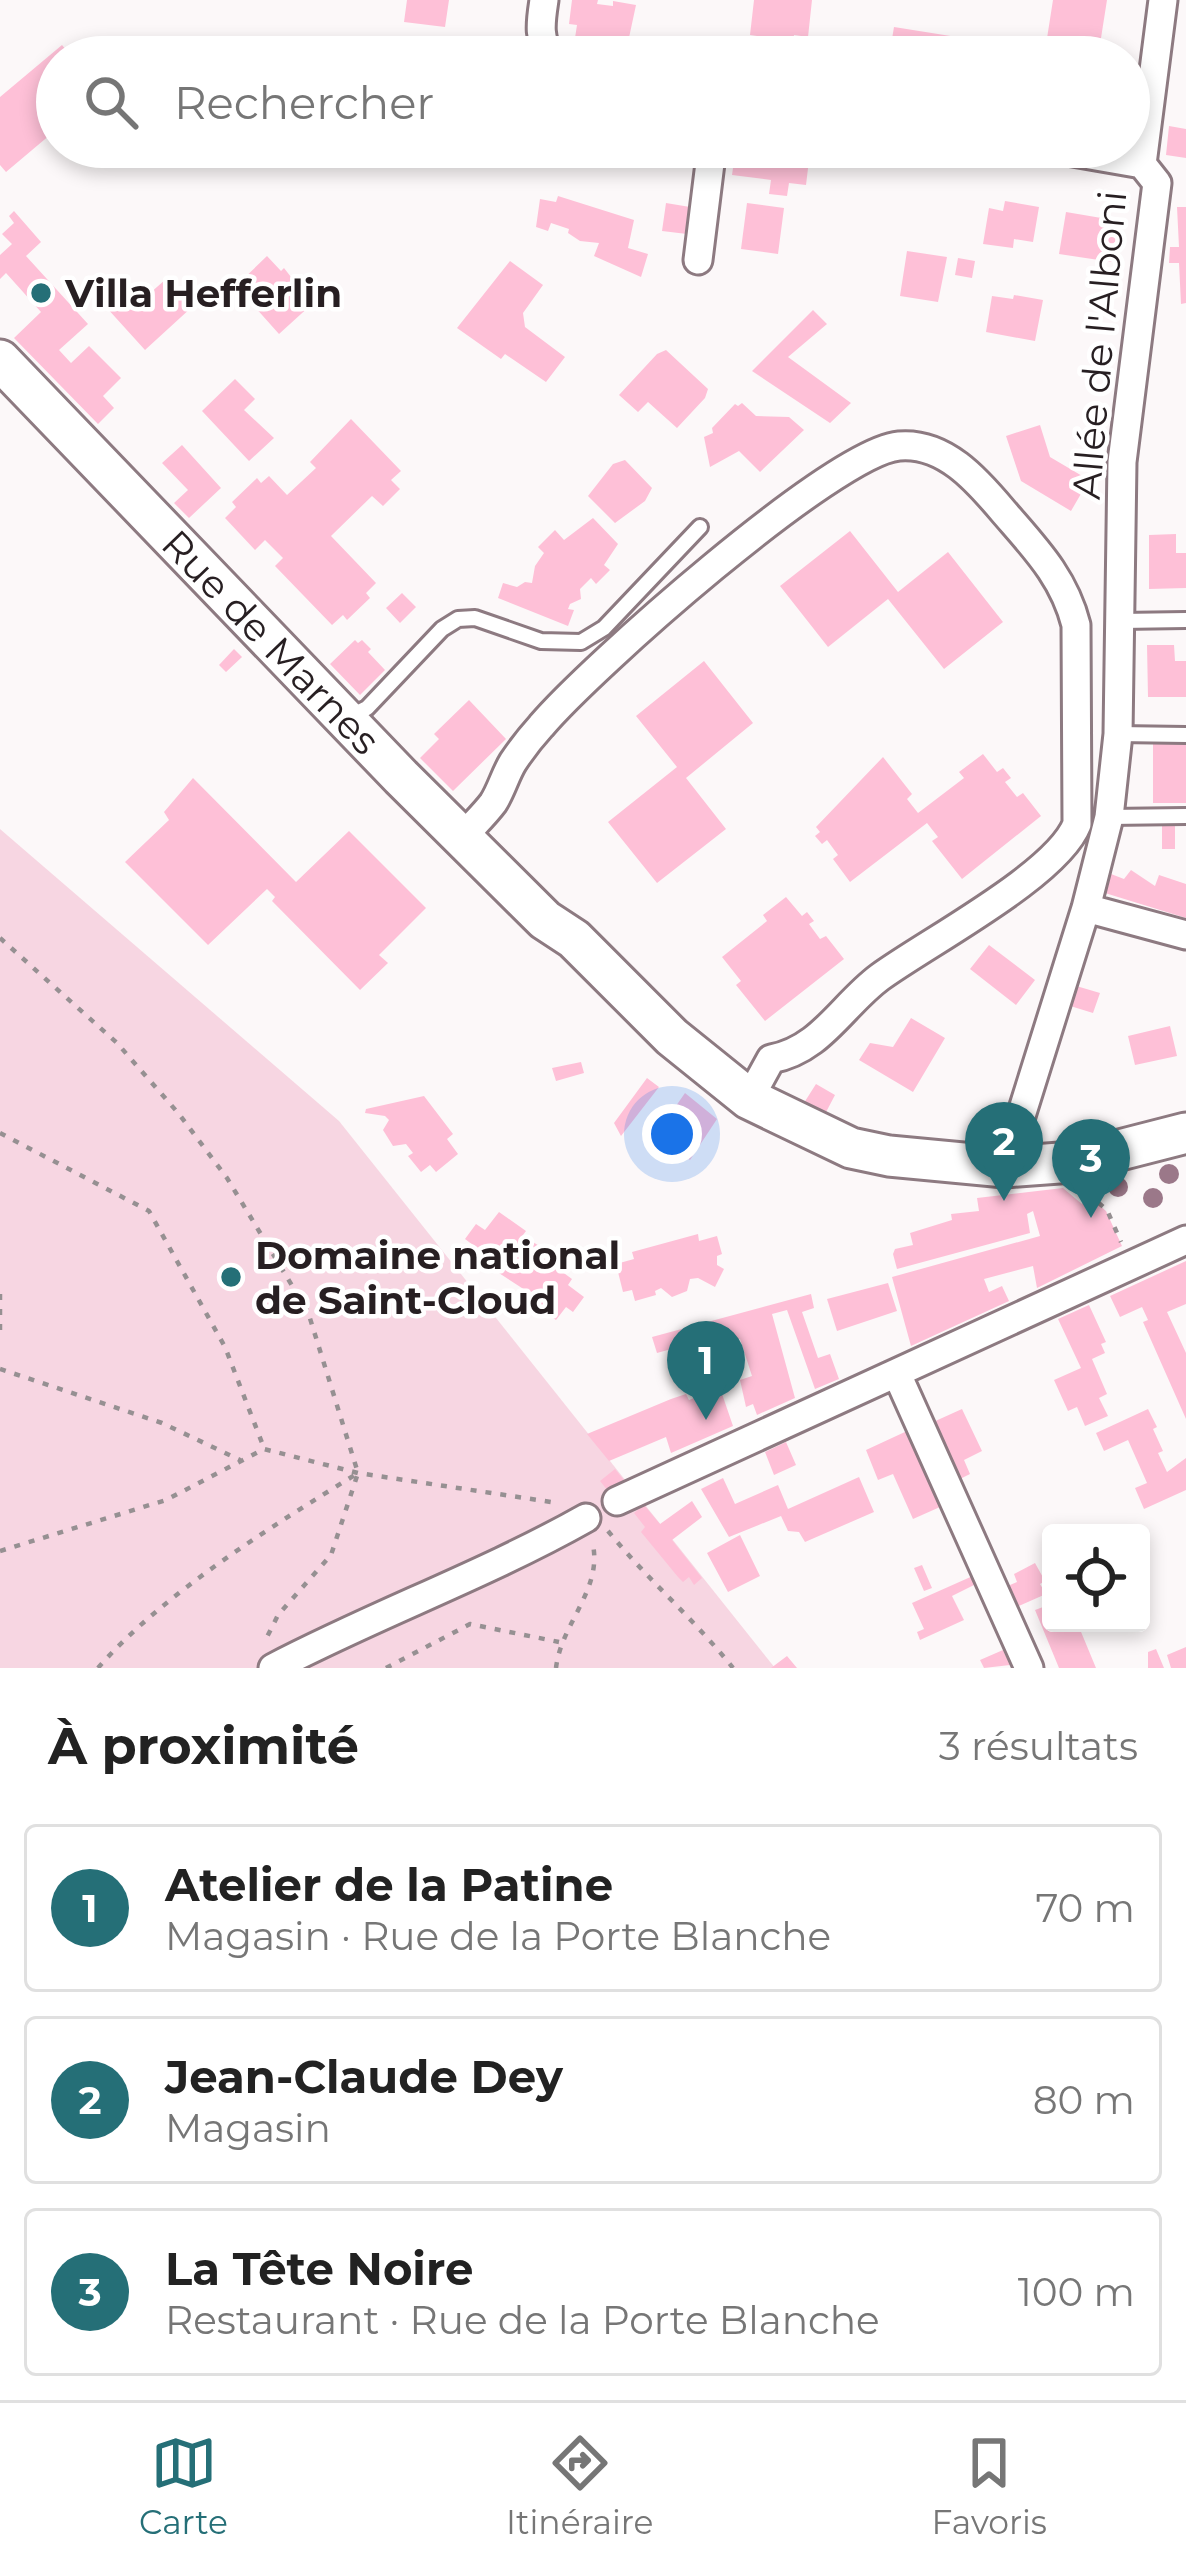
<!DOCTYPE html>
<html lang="fr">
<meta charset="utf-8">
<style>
:root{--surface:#fff;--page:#f2f2f2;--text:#222;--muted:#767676;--line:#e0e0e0;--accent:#256f77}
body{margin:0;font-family:Montserrat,sans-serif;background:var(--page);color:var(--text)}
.controls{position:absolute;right:36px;bottom:36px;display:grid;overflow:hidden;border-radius:12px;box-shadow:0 6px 18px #0003}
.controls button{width:108px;height:108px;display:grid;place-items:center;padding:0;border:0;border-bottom:3px solid var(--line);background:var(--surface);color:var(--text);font:60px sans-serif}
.you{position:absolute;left:672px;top:1134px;width:42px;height:42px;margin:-30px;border:9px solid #fff;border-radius:50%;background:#1a73e8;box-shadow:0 0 0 18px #1a73e833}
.badge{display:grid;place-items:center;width:78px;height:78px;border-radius:50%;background:var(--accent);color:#fff;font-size:39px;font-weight:700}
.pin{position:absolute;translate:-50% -99px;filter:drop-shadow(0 3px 6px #0008)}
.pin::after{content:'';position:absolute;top:63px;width:42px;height:36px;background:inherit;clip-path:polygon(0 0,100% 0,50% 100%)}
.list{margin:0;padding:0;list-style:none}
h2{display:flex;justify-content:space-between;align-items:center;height:156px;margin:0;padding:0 48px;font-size:51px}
h2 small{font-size:39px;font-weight:400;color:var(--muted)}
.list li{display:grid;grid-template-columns:78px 1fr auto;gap:36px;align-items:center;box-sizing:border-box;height:168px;margin:0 24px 24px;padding:0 24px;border:3px solid var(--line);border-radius:12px}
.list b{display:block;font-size:45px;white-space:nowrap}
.list p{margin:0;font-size:39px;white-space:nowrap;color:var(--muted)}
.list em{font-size:39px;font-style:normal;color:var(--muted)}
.icon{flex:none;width:66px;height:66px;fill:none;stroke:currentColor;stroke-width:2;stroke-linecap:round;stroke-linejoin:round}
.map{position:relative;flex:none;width:1186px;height:1668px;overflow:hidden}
.search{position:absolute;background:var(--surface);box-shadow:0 6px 18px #0003;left:36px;right:36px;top:36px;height:132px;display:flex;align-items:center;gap:30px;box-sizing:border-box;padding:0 42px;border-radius:66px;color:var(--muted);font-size:45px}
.sheet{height:732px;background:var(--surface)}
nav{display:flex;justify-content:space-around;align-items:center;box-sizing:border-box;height:168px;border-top:3px solid var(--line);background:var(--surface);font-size:33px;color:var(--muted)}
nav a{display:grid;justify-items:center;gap:6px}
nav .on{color:var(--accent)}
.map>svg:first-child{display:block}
</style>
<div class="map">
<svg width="1186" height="1668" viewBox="0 0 1186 1668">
<rect width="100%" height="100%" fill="#fcf8f9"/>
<!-- green -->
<path fill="#f7d6e2" d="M0 829 339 1121 775 1668H0Z"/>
<!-- building -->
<path fill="#fec0d7" d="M407 0H449L445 27 404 22Z
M572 0H598L597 4 613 6V1L636 5 627 47 575 38 577 25 569 24Z
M754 0H812L808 37 794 35 793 46 756 42 757 36 750 35Z
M1053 0H1107L1098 57H889L894 27 1045 51Z
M62 45 72 57H57V129L6 172 0 165V97Z
M1169 126 1186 129V158L1166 155Z
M458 147H496L483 158 475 148 463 156Z
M686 147H699L696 164 683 157Z
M736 147 810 152 806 185 789 183 787 196 769 194 771 180 732 175Z
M558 196 634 220 628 248 648 254 641 277 594 256 599 243 580 241 568 233 569 229 551 223 548 231 536 227 540 199 556 202Z
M1005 201 1039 207 1033 242 1014 239 1013 248 983 244 989 208 1003 211Z
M666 203 690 207 687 234 662 231Z
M747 203 784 208 778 254 741 249Z
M1177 207H1186V303L1181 304 1179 263H1169L1170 247H1179Z
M14 211 41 242 26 256 88 324 59 350 71 363 89 346 121 378 103 396 114 408 98 424 14 338 41 312 6 273 0 279V255L12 244 2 234 14 223 9 216Z
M1066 212 1119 221 1112 262 1059 254Z
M907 251 947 257 938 302 900 296Z
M267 256 281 271 284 268 312 304 279 334 236 286Z
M958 258 975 261 972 278 955 275Z
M510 261 543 285 523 313 525 327 565 357 546 382 505 354 501 359 457 328Z
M166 279 192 307 145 350 106 307 118 296 131 310Z
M1014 295 1043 300 1035 341 986 332 992 296 1013 299Z
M813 310 827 324 788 357 851 403 830 423 752 371Z
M666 350 708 389 705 398 677 428 648 402 638 412 619 395 657 354Z
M235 379 255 399 244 410 274 438 249 461 202 411Z
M742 403 756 416 789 417 804 430 760 472 739 451 710 467 704 437 713 433 712 428 735 404 738 406Z
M351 419 401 471 391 480 400 489 383 506 372 496 331 536 376 583 366 593 370 598 347 620 343 615 332 625 275 566 283 558 265 540 255 550 225 518 236 507 232 502 257 478 261 483 269 476 287 495 316 468 310 462Z
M1040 425 1050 457 1089 480 1071 511 1021 481 1006 436Z
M182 445 221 488 189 518 174 503 188 490 162 463Z
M625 460 652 488 645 501 615 523 588 496 613 464Z
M593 518 618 544 604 565 610 570 596 584 591 578 580 589 581 599 570 604 568 609 574 610 568 626 498 598 503 583 517 587 525 582 532 583 535 566 544 553 538 547 555 530 564 540Z
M850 531 898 592 948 552 1003 622 944 669 888 599 828 647 780 586Z
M1176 534V553H1186V588L1149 589V535Z
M402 593 416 607 400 623 386 608Z
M355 640 358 643 362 640 371 649 368 652 385 670 360 695 330 664Z
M1147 645H1174L1175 661H1186V697H1148Z
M234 649 242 657 226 672 219 665Z
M704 661 753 723 686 778 726 829 657 883 608 822 677 767 636 716Z
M469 700 506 739 453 791 420 758 439 739 434 734Z
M1186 737V803H1153V738Z
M983 754 997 772 1003 768 1011 778 1005 782 1017 797 1023 793 1041 816 962 879 932 841 938 837 927 823 850 882 833 859 838 855 827 840 822 844 815 836 820 832 816 827 883 757 912 794 907 799 918 813 964 778 959 772Z
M193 778 296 882 349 831 426 908 379 955 388 963 360 990 272 901 275 897 267 889 208 945 125 862 169 820 164 812Z
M1162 825H1175V849H1162Z
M1131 870 1155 886 1159 875 1186 884V918L1105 893 1111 874 1124 879Z
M786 897 802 916 807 912 814 921 809 924 820 939 826 936 844 959 765 1021 736 985 741 981 722 957 767 921 763 915Z
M989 945 1035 980 1016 1005 970 969Z
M1073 985 1100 993 1093 1013 1067 1005Z
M911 1018 945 1038 913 1092 859 1060 870 1043 893 1047Z
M1170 1026 1177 1056 1135 1065 1128 1036Z
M581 1062 584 1073 556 1081 552 1068Z
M647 1078 659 1087 621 1136 614 1123Z
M816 1084 835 1095 824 1116 802 1106Z
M685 1093 717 1119 690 1160 655 1136Z
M424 1096 453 1134 447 1139 458 1154 436 1172 430 1165 421 1172 408 1156 413 1153 406 1144 393 1146 383 1130 389 1120 385 1116 365 1113 366 1109Z
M1063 1188 1082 1204 1089 1196 1106 1211 1122 1246 1037 1288 1033 1266 984 1279 989 1292 1002 1286 1009 1301 911 1346 892 1277 1040 1236 1033 1211 1027 1214 1030 1233 897 1269 893 1254 895 1249 913 1245 910 1233 952 1220 951 1214 979 1211 977 1198Z
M499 1212 526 1231 523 1235 539 1246 535 1252 572 1279 568 1285 584 1297 573 1312 566 1307 556 1320 535 1305 529 1313 516 1303 525 1290 476 1258 481 1251 465 1239 476 1224 485 1230Z
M698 1234 699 1241 717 1236 722 1254 717 1256V1265L724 1269 715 1287 698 1278 690 1279 687 1291 672 1297 661 1288 655 1291 656 1295 635 1301 632 1290 623 1292 616 1264 634 1259 632 1252Z
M1186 1261V1304L1167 1312 1186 1353V1419L1143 1322 1148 1320 1142 1307 1120 1317 1110 1296Z
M888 1283 897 1311 837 1331 827 1299Z
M811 1294 814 1308 802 1312 818 1358 830 1354 839 1379 815 1389 787 1310 772 1314 795 1398 757 1415 753 1404 746 1407 740 1380 752 1376 740 1339 707 1348 713 1365 709 1367 700 1341 657 1353 652 1337Z
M1089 1305 1106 1342 1101 1344 1105 1353 1092 1359 1107 1394 1099 1398 1108 1416 1085 1426 1077 1407 1068 1411 1054 1380 1081 1368 1058 1319Z
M720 1388 733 1426 671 1453 666 1437 609 1461 587 1434 671 1399 686 1394 689 1400Z
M962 1409 982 1451 964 1460 970 1474 956 1481 931 1423Z
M1148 1409 1157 1427 1153 1429 1163 1451 1158 1453 1167 1472 1186 1458V1490L1144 1509 1135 1488 1147 1483 1128 1440 1104 1451 1096 1433Z
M907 1431 940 1507 913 1519 893 1474 878 1480 866 1450Z
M786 1442 796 1465 774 1475 765 1452Z
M615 1469 627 1484 612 1496 600 1481Z
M859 1477 874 1512 805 1542 799 1532 788 1531 781 1516 729 1537 701 1489 723 1478 735 1504 778 1485 788 1509Z
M692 1501 702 1517 672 1540 702 1578 694 1585 689 1577 683 1582 678 1577 641 1532 645 1527 634 1513 644 1505 660 1524Z
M740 1535 760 1576 728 1592 707 1553Z
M1035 1563 1045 1581 1040 1584 1046 1594 1012 1609 1003 1588 1017 1582 1014 1574Z
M922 1565 932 1588 924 1591 914 1568Z
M975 1575 978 1583 952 1596 964 1620 920 1640 917 1632 924 1629 912 1603Z
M1051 1604V1623H1089L1079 1627 1096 1668H1059L1035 1610Z
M1186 1647V1668H1171L1167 1655Z
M1156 1649 1164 1668H1148V1652Z
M1003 1650 1010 1665 984 1668 980 1660Z
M787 1656 797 1668H771Z"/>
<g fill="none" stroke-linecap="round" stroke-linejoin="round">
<!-- lane casing -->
<g stroke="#8d7a81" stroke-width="20">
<path id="lane" d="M1121 621 1186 620
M351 716 367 708 442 629 458 619 475 618 541 641 581 642 604 628 700 527
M1118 734 1186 735
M1109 817 1186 816"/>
</g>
<!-- street casing -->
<g stroke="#8d7a81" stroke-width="33">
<path id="street" d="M544 0C541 20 537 41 552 57
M1044 147 1142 164
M1142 164 1163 0
M698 260 712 147
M462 838C472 826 484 815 493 803 501 791 505 775 513 762 521 750 531 737 541 726 589 669 833 452 899 446 944 442 977 480 1003 511 1034 547 1064 577 1076 625L1077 824C1057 875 928 942 880 977 842 1005 821 1050 771 1059L749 1099
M1086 908 1186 935
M1005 1167 1086 908 1109 817 1118 734 1122 462 1157 183 1142 164
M897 1374 1029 1668
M617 1501 1186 1240
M273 1668C376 1614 485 1575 586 1518"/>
</g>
<!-- secondary casing -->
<g stroke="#8d7a81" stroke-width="45">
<path id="secondary" d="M0 360 401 777 545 920 574 939 672 1037 749 1099 851 1148 889 1156 1005 1167 1073 1162 1186 1133"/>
</g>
<!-- path -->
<path stroke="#969092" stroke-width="4.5" stroke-dasharray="6 9" stroke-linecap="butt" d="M0 938 117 1043 179 1114 227 1178 308 1312 358 1473 331 1555 278 1615 265 1641
M0 1133 149 1211 225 1347 264 1448
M1087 1193 1107 1210 1121 1242
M0 1294V1339
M0 1369 162 1423 240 1460
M608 1531C647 1579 694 1619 733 1668
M0 1551 166 1500 264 1449 358 1473 558 1503
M98 1668C163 1593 274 1525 358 1473
M386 1668 470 1624 559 1642
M556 1668C561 1624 602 1590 593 1545"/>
<!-- lane -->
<use href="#lane" stroke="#fff" stroke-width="14"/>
<!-- street -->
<use href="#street" stroke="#fff" stroke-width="27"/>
<!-- secondary -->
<use href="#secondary" stroke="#fff" stroke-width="39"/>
</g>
<!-- trees -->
<g fill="#9b7889">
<circle cx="1169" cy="1174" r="10"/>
<circle cx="1118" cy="1187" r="10"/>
<circle cx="1153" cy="1198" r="10"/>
</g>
<!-- markers -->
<g fill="#256f77" stroke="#fff" stroke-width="4.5">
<circle cx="41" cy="293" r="12"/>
<circle cx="231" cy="1277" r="12"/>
</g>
<g text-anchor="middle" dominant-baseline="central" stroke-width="9" stroke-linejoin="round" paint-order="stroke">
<!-- poi labels -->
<g font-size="39" font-weight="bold" fill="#271f22" stroke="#fff" text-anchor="start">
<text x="65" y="293">Villa Hefferlin</text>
<text x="255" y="1255">Domaine national<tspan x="255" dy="45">de Saint-Cloud</tspan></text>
</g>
<!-- street labels -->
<g font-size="39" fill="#271f22" stroke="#fff">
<text transform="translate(1099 345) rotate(-85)">Allée de l'Alboni</text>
<text transform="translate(271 642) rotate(46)">Rue de Marnes</text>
</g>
</g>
</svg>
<div class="controls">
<button><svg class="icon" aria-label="locate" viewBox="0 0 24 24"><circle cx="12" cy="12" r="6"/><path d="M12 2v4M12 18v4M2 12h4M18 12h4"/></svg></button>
</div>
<div class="you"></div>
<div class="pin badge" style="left:706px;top:1420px">1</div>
<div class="pin badge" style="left:1004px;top:1201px">2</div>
<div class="pin badge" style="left:1091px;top:1218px">3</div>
<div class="search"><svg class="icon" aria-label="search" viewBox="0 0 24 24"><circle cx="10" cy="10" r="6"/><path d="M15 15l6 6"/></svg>Rechercher</div>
</div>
<section class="sheet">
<h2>À proximité<small>3 résultats</small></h2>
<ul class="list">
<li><span class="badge">1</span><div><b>Atelier de la Patine</b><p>Magasin · Rue de la Porte Blanche</p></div><em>70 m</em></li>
<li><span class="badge">2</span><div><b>Jean-Claude Dey</b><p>Magasin</p></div><em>80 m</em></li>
<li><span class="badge">3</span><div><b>La Tête Noire</b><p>Restaurant · Rue de la Porte Blanche</p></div><em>100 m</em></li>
</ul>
</section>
<nav>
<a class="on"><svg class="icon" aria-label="map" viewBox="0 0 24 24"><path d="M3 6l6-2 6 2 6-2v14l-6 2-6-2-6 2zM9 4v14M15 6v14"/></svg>Carte</a>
<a><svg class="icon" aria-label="directions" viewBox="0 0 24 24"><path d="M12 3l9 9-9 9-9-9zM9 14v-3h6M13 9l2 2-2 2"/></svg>Itinéraire</a>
<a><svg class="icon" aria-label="saved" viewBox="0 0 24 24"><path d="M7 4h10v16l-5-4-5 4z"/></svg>Favoris</a>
</nav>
